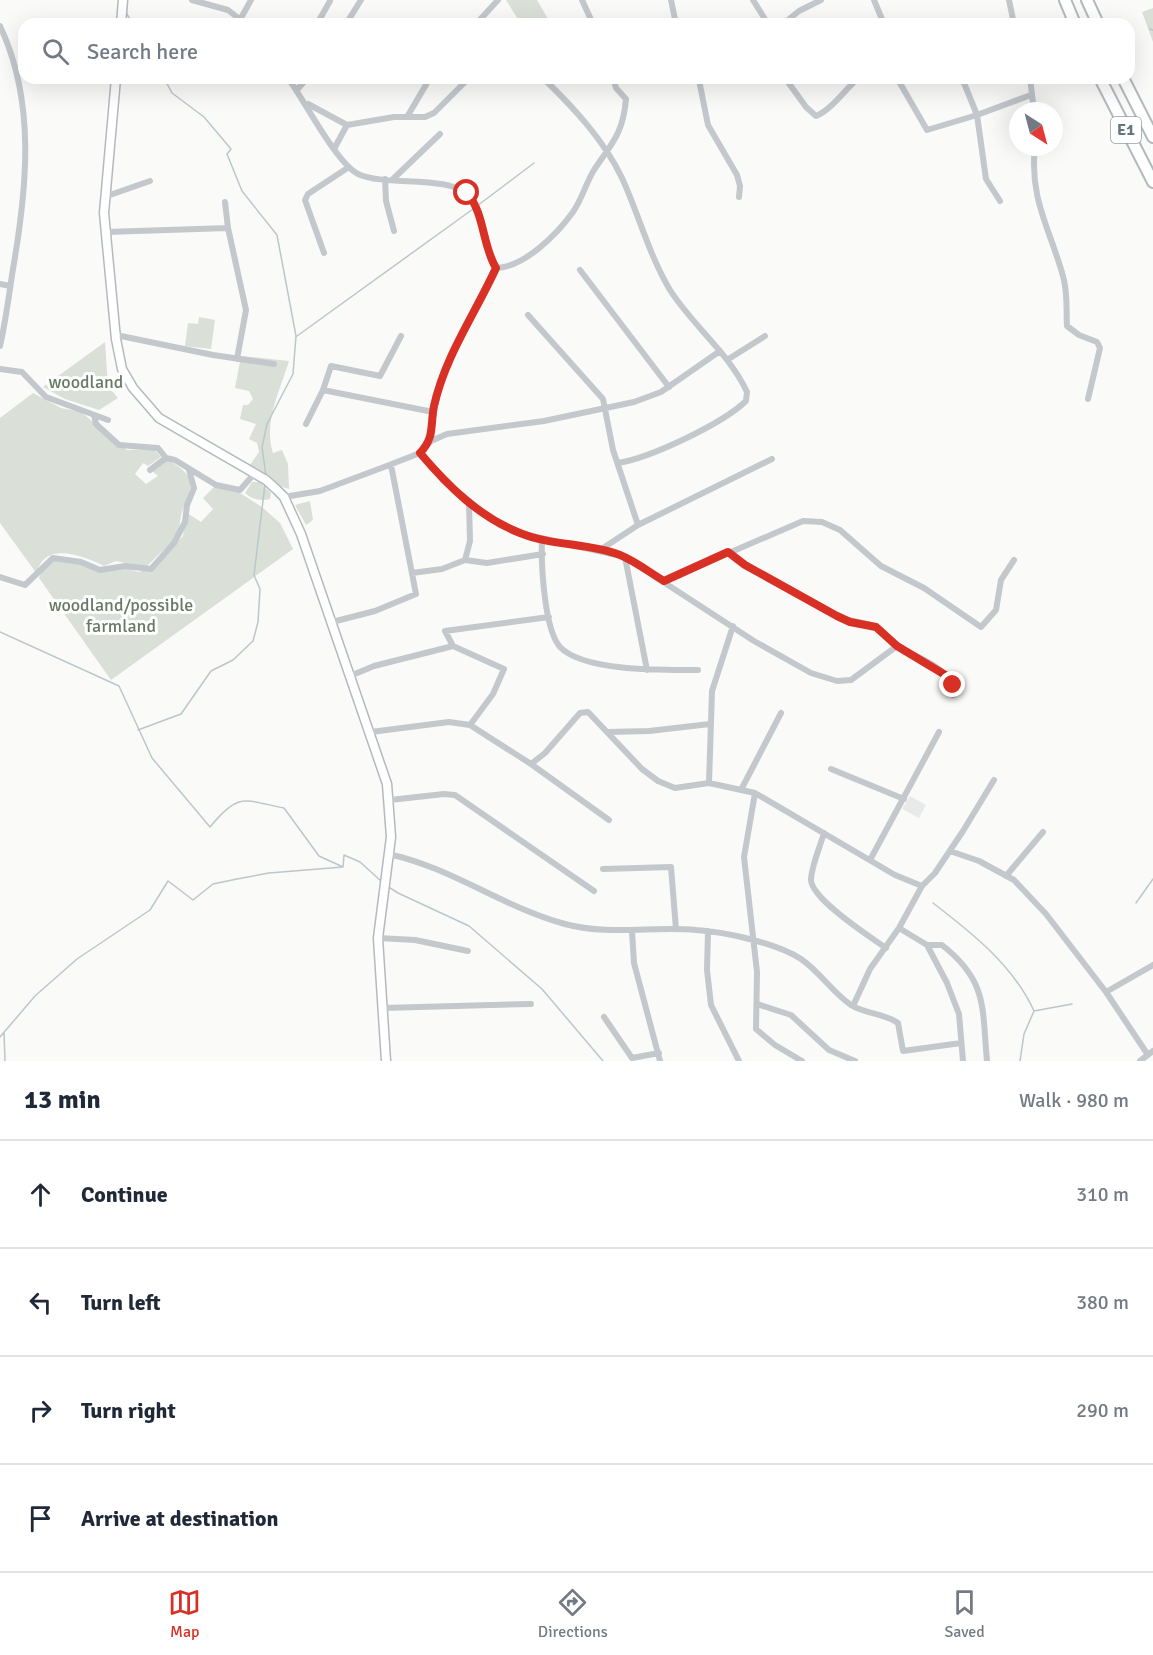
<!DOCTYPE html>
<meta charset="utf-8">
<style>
:root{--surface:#fff;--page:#f6f6f7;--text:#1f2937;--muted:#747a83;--line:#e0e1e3;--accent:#d93025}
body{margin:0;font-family:Signika,sans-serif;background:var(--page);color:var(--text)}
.compass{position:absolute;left:1009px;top:102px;width:54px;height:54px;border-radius:50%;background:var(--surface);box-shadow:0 6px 24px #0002;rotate:144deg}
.stop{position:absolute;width:18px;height:18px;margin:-14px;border:4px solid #d93025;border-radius:50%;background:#fff}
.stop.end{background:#d93025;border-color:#fff;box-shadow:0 2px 6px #0008}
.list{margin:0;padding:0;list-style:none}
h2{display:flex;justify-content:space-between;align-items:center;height:78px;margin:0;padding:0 24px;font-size:26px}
h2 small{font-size:20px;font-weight:400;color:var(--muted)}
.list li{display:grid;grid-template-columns:39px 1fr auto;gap:18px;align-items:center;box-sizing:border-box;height:108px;padding:0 24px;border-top:2px solid var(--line)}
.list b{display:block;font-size:22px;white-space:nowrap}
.list em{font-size:20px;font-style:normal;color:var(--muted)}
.icon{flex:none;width:33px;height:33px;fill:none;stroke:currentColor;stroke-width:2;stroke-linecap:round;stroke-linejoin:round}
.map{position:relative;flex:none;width:1153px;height:1061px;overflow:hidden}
.search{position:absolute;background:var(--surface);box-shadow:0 6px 24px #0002;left:18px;right:18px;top:18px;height:66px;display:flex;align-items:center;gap:15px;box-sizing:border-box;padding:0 21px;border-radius:18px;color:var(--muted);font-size:22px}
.sheet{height:510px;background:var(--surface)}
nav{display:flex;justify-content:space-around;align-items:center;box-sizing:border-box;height:84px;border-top:2px solid var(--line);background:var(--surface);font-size:16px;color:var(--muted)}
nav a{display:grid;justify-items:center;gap:3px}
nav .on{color:var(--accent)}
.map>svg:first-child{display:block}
</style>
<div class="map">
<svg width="1153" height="1061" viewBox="0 0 1153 1061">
<rect width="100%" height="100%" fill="#fafaf8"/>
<!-- built -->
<path fill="#e8e9e9" d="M910 796 926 805 919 818 902 809Z"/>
<!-- green -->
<path fill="#dadfd7" d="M506 0H537L551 24H521Z
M1153 8V42L1142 12Z
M199 317 215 320 211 349 185 346 188 323 198 324Z
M105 342 108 386 118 398 99 410 65 399 43 387Z
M241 356 289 361C280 391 263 422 273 453L282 450 288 464 289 489 277 485 250 465 259 452 257 443 249 439 256 424 240 419 243 405H248L253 399 249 391 235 388Z
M33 393 61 408 81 412 127 450 154 449 161 457 148 466 143 463 135 474 146 484 158 476 152 471 165 460C177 463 187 472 192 483L181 515 178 536 146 567 116 561 104 566C83 556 43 540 37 574L0 523V418Z
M252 482H260L271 493 270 499C260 501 253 500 245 493Z
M216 485 240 493 262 507 280 523 293 549 111 680 39 578 43 567 57 557 107 571 122 567 139 572 152 568 183 536 187 513 201 522 213 509 203 498Z
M310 501 313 520 306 525 295 505Z"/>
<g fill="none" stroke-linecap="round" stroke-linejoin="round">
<!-- stream -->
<path stroke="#bbc7cb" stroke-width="1.5" d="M125 11 133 24
M1150 29 1153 30
M164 78 172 93 204 117 231 149 227 154 242 191 277 235 296 336 293 374 267 424 262 447 266 476
M477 206 534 163
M297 336 473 209
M0 632 119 686 152 758 210 827C239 792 243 800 284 808L319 856 343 867 344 855 360 862 381 881
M138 730 181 714 211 671 233 660 253 641 258 622 260 589 254 575 265 484
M387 886 398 893 469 926 542 989 603 1061
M933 903C972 933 1013 965 1034 1011
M1136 903 1153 879
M4 1032 5 1061
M0 1037 35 996 77 959 150 910 168 881 193 900 213 884 237 879 269 873 343 867
M1020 1061 1024 1034 1034 1011 1072 1004"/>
<!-- secondary casing -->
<g stroke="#b3babf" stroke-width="11">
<path id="secondary" d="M121 24 123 0
M116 78 104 213 116 339 122 369 133 388 159 418 266 480 277 490 284 497 301 534 387 784 391 837 378 938 386 1061"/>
</g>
<!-- highway casing -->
<g stroke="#b4b9bd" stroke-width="14">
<path id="highway" d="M1065 0 1075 24
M1087 0 1098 24
M1100 78 1153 182
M1123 78 1153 137"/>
</g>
<!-- street -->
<path stroke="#c3c8cc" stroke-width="6" d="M192 0 228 10 246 24
M582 0 593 24
M671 0 676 24
M753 0 768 24
M874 0 884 24
M1009 0 1014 24
M241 18 251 0
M317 24 330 1
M346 24 361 0
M476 24 498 0
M783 24 799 11 821 0
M0 26C36 102 27 188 13 269 9 294 6 320 0 346
M288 78C304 100 337 164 358 174 386 187 449 174 469 196 486 214 483 247 496 268
M543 78C573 107 604 140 622 178 639 215 649 255 670 290 693 326 729 353 747 392L746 401C722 424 650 458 618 463
M785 78 806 107 816 116C831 110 845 90 858 78
M897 78 927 130 977 115 1031 95
M962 78 977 115 986 179 1000 201
M1030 78 1034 111
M699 80 708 125 737 175 740 186 739 197
M297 90 307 78
M308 104 347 125 394 117H425L434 113 469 78
M407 117 430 78
M1035 147C1029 198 1050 229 1063 276 1068 293 1066 309 1067 326L1079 335 1097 342 1100 348 1088 399
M334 149 347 125
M385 179 386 201 394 231
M393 179 440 134
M107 196 150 181
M225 202 228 228 246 310 237 359
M106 232 228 228
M324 253 305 200 308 194 349 167
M580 270 669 387
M0 284 10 286
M528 315 603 399 613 450 638 525
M116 335 213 355 274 364
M727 360 765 336
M0 369 22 372 46 397 108 420
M323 390 331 366 380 376 401 336
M94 415 96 424 119 445 158 448 166 458 175 460 216 485 240 490 254 474
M306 424 323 390 433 412
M431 441C432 374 469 327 496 268 525 267 557 234 573 212 582 199 586 183 594 170 612 143 623 134 626 99L616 88 613 78
M420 453 443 480 491 519 523 534 625 557 754 641 811 673 837 681 851 680 897 646
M150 470 166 458
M284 497 320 491 384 467 420 453 431 441 447 434 544 421 634 402 661 392 720 351
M542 539C541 563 544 629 560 647 584 672 665 670 698 670
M600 550 638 525 772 459
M728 552 745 565 837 616C849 622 868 623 877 627 884 631 890 641 897 646 918 659 952 666 953 695
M625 557 647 670
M465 560 470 541 469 503
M412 573 442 569 465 560 487 563 543 554
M0 577 25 585 53 558 81 562 100 570 125 566 151 569 174 543 185 522 187 505 194 488 189 470
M664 581 803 521 822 522 840 530 881 566 924 588 981 627 996 610 1001 580 1014 560
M332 622 375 611 416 594 391 465
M350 676 374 666 453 646
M470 725 493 694 504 669 453 646 445 631 549 617
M371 732 449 722 470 725 531 764 609 820
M608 732 649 731 710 724
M531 764 545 753 580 713 588 712 642 769 658 781 675 788 709 783 755 793 895 875 922 886
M831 769 904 799
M709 783 712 691 733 626
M742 788 781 713
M755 793 744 857 757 972 756 1029 775 1045 802 1061
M390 800 444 794 455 795 594 891
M824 833C820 847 812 864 811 879 810 898 870 937 886 948
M950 851 979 861 1014 880 1046 914 1106 992 1148 1055
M388 854C451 867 504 908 565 924 609 936 653 926 696 930 726 932 776 943 801 959 820 972 832 992 851 1005 865 1014 884 1013 898 1023L903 1051 961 1043
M870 860 939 732
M603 869 671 867 676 929
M1006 876 1043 832
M899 928 927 945 947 983 959 1014 963 1061
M632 931 634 963 660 1061
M708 931 707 970 711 1005 739 1061
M378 938 415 940 468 951
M927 945H942C988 981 982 1008 987 1061
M1106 992 1153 965
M757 1004 791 1015 829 1050 855 1061
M853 1006 870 969 899 928 922 886 935 873 963 831 994 780
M383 1008 531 1004
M604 1017 632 1058 659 1053
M1140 1061 1153 1051"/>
<!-- secondary -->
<use href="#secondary" stroke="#fff" stroke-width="8"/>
<!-- highway -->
<use href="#highway" stroke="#fff" stroke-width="10"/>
</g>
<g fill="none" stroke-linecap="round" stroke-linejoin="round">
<!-- route -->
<path stroke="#d93025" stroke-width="8" d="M467 193C485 214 482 245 496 268 475 314 445 356 434 406 430 426 435 437 420 453 448 486 479 517 520 533 552 546 589 543 620 555 635 561 649 572 664 581L728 552 745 565 837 616 850 622 876 627 897 646 947 676 953 685"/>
</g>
<g text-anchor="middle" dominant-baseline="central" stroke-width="6" stroke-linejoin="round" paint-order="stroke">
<!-- shield labels -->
<rect fill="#fff" stroke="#939fa8" stroke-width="1.5" x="1111" y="117" width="30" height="26" rx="4.5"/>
<g font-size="16" font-weight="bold" fill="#657683">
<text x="1126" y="130">E1</text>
</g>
<!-- park labels -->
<g font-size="18" fill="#687a64" stroke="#fff">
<text x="86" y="382">woodland</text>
<text x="121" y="605">woodland/possible<tspan x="121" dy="21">farmland</tspan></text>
</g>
</g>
</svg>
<svg class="compass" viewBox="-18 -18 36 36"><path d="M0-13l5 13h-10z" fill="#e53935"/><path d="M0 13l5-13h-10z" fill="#747a83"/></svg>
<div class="stop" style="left:467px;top:193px"></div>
<div class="stop end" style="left:953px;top:685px"></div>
<div class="search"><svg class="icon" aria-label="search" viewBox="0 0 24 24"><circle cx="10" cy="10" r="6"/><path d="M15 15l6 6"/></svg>Search here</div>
</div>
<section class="sheet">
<h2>13 min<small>Walk · 980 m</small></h2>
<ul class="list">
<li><svg class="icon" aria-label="ahead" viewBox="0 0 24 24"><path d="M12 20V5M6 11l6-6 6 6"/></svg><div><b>Continue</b></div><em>310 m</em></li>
<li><svg class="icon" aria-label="left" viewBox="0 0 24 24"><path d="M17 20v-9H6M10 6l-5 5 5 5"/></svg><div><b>Turn left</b></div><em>380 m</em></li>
<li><svg class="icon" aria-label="right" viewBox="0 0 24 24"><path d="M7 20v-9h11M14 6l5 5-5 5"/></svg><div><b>Turn right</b></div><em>290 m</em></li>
<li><svg class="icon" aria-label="arrive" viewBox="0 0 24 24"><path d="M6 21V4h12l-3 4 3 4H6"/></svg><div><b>Arrive at destination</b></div></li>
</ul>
</section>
<nav>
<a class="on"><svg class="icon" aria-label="map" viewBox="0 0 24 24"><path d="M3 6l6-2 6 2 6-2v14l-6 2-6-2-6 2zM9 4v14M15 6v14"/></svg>Map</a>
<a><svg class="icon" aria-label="directions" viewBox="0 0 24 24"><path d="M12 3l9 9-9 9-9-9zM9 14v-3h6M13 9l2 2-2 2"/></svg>Directions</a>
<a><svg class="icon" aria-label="saved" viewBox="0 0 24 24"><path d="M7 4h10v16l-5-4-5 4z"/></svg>Saved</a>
</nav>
